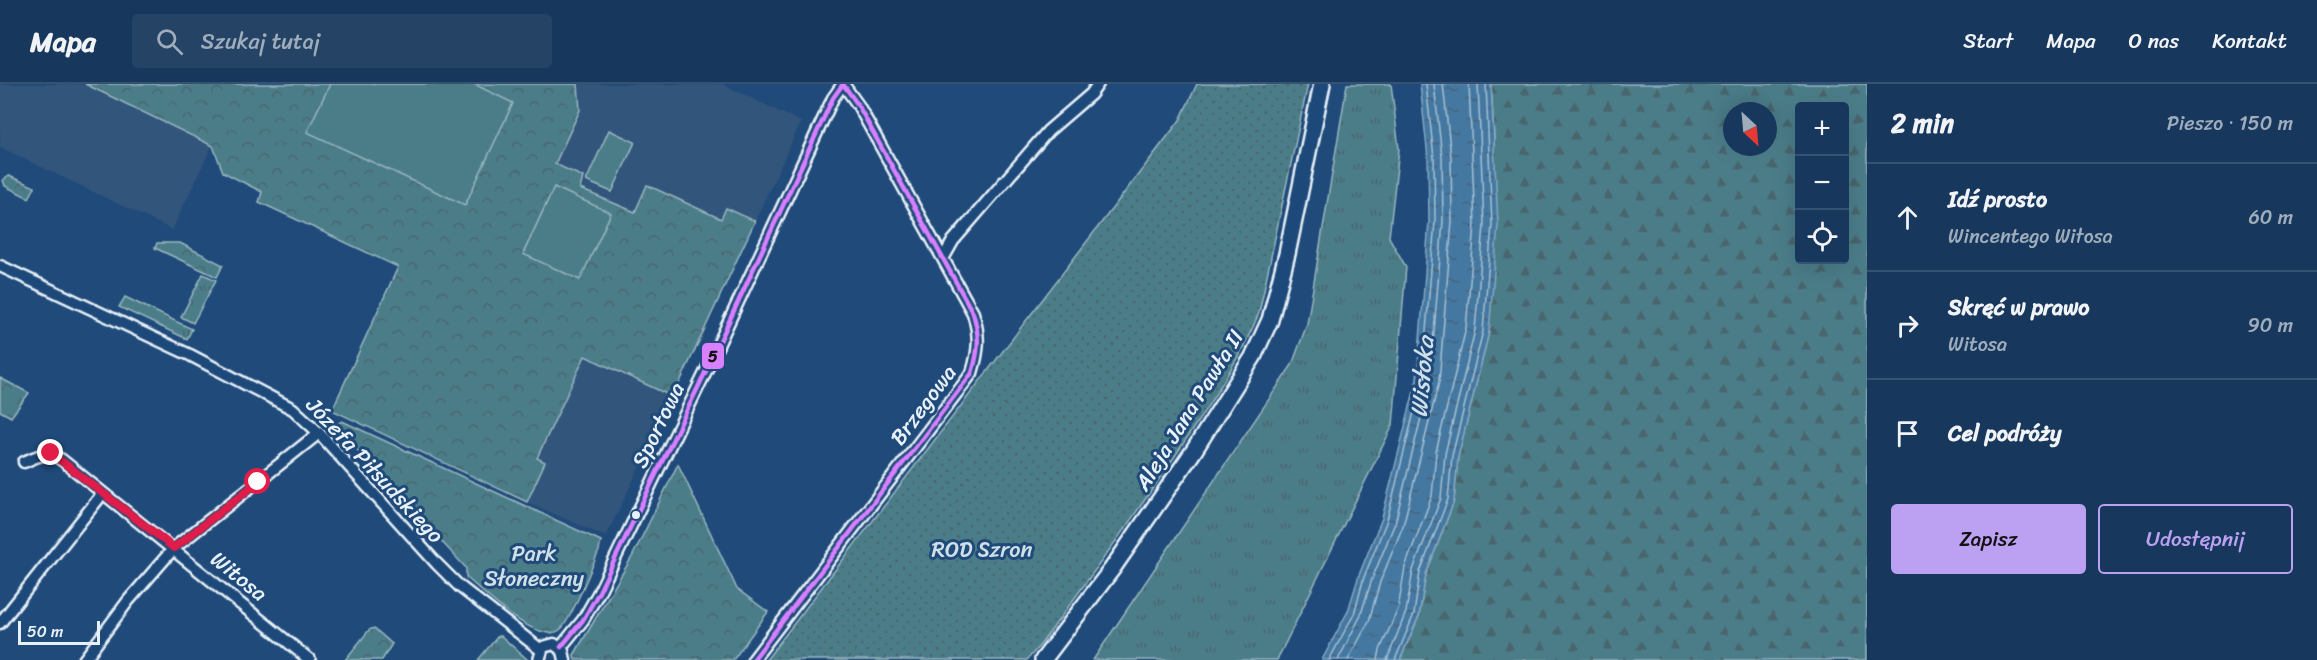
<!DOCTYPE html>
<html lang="pl">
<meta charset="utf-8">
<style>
:root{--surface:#17385c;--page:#244365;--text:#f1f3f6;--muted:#9eacbb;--line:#365272;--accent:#bca0f2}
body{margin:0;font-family:Sriracha,sans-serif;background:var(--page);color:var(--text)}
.controls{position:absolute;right:18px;top:18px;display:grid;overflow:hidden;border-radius:6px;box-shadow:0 6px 24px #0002}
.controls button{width:54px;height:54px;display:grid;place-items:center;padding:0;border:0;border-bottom:2px solid var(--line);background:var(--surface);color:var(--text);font:30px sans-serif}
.compass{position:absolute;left:1723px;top:18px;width:54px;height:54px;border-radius:50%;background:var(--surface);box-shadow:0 6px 24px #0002;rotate:154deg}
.scale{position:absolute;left:18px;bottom:15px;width:82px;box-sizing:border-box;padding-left:6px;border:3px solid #e8f1f8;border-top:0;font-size:16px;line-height:21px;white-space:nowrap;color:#e8f1f8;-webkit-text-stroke:4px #1f4a7a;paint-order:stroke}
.stop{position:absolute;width:18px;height:18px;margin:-14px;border:4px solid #e11d48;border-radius:50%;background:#fff}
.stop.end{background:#e11d48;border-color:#fff;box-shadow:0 2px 6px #0008}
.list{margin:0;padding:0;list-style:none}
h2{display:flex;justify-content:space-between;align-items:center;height:78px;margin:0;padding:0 24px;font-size:26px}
h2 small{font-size:20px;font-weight:400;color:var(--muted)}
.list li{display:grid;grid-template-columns:39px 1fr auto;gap:18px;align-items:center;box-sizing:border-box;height:108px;padding:0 24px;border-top:2px solid var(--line)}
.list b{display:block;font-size:22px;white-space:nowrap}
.list p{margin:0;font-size:20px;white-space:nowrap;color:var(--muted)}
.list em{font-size:20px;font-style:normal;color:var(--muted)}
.actions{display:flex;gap:12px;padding:18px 24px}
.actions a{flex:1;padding:14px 0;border:2px solid var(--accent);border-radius:6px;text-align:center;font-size:21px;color:var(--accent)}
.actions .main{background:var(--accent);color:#111}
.icon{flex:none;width:33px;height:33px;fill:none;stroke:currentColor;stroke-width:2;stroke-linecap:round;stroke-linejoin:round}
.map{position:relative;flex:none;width:1867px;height:576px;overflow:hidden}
header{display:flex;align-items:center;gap:36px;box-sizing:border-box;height:84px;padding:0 30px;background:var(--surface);border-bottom:2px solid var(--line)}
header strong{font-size:28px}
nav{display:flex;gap:33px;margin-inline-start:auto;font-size:21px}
.search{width:420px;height:54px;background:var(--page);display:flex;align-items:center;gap:15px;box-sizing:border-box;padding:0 21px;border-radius:6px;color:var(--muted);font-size:22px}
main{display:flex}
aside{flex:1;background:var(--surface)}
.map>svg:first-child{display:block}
</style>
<header>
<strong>Mapa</strong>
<div class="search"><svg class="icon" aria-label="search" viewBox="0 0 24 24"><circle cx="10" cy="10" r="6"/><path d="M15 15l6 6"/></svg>Szukaj tutaj</div>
<nav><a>Start</a><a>Mapa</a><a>O nas</a><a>Kontakt</a></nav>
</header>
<main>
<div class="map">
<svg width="1867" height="576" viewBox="0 0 1867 576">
<defs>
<pattern id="grass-tufts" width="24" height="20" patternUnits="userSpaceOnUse" patternTransform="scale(1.5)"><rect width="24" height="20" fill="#4b7d89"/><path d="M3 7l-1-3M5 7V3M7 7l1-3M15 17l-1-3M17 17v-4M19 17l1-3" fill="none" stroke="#49656d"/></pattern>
<pattern id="forest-firs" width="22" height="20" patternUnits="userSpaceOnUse" patternTransform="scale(1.5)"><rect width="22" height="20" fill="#4b7d89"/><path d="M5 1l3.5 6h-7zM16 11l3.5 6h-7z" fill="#49656d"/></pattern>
<pattern id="park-crowns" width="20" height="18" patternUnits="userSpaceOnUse" patternTransform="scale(1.5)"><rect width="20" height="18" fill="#4b7d89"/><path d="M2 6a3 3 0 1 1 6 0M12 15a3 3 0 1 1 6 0" fill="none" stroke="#49656d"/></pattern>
<pattern id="garden-dots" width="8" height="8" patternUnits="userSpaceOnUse" patternTransform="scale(1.5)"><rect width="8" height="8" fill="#4b7d89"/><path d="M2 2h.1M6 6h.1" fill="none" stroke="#49656d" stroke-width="1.8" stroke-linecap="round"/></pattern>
<pattern id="water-ripples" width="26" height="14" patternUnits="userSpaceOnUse" patternTransform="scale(1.5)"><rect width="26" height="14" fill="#4478a1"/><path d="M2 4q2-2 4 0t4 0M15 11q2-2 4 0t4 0" fill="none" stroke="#45627a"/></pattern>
</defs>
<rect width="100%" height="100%" fill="#1f4a7a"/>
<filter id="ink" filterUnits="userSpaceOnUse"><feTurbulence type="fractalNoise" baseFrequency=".0167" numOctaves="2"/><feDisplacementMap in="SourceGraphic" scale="12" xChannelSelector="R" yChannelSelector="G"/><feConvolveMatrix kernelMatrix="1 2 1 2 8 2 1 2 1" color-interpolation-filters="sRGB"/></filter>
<g filter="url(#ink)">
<!-- built -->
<path fill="#32547b" d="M0 0H84L212 62 172 146 0 63Z
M578 0H722L801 38 755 137 726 124 721 135 635 128 580 105 555 81 579 26Z
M585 272 673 313 606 453 527 418 545 378 537 374Z"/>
<!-- grass -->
<path fill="url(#grass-tufts)" stroke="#9ab7c0" stroke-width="1.5" d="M1347 0H1391L1399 65 1389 153 1406 183 1393 341 1277 576H1093L1292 281 1307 240Z
M203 190 216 196 193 239 181 233Z
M125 213 192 245 187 255 119 223Z
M498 552H501L528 576H478Z"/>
<!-- forest -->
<path fill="url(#forest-firs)" stroke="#9ab7c0" stroke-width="1.5" fill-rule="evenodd" d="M1491 0H1867V576H1400L1419 532 1426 490 1454 417 1458 373 1489 248 1494 53ZM1800 22H1844V176H1800ZM1732 27H1768V63H1732Z"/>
<!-- park -->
<path fill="url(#park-crowns)" stroke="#9ab7c0" stroke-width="1.5" d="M85 0H578L580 26 555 80 583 93 580 105 635 128 647 101 721 135 726 124 755 137 673 313 585 272 537 374 545 378 527 418 332 326 398 183 259 118 262 108 223 88 213 62Z
M9 92 35 103 29 114 5 102 3 96Z
M157 159H180L223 181 217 193 155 164Z
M0 294 29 309 11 333 0 327Z
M342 337 601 457 599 467C591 484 572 535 561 545 540 564 483 508 466 493V484L337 344V340Z
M678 380 737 505 768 528 733 576H575L574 571 632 473Z
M374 544 392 560 382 576H345L369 546Z"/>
<!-- garden -->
<path fill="url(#garden-dots)" stroke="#9ab7c0" stroke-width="1.5" d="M1197 0H1308L1259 229C1240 276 1209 320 1181 363 1136 430 1089 495 1041 560L1027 576H766L1180 36Z"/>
<!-- pitch -->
<path fill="#4b7d89" stroke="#9ab7c0" stroke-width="1.5" d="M330 0H474L513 19 465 121 307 48Z
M609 46 635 58 612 108 586 97Z
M554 103 611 129 580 196 523 170Z"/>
<!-- water -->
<path fill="url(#water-ripples)" stroke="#86a8c4" stroke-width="1.5" d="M1420 0H1491L1498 141 1489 248 1458 373 1454 417 1426 490 1419 532 1400 576H1322L1348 527 1359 491 1382 434 1417 295 1429 137 1428 74Z"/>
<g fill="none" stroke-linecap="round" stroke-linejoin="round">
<!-- shore -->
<path stroke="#a6c1d5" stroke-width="1.5" d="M1329 576 1354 530 1364 493 1387 436 1422 296 1435 137 1434 74 1426 0
M1338 576 1360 533 1372 495 1395 439 1430 297 1443 137 1442 73 1434 0
M1348 576 1369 537 1380 498 1403 442 1439 298 1452 137 1451 73 1443 0
M1378 576 1380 566 1398 525 1405 483 1432 412 1436 368 1466 244 1475 141 1469 0
M1387 576 1406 528 1413 486 1441 414 1445 370 1475 246 1484 141 1478 0
M1395 576 1414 530 1420 488 1448 415 1452 372 1483 247 1492 141 1486 0"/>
<!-- street casing -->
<g stroke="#e8f1f8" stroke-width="15">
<path id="street" d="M944 173 953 157 1048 47 1091 10 1098 0
M0 182 190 271 293 325 319 349 437 480 459 502 541 566
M24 378C39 371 47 367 62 376L310 576
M0 539 103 409
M561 563 583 536 599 508 705 289 833 14 843 0 858 21 973 229C980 252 979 266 972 289L753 576
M84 576 128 517 174 464 319 349
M539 576 543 563 554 560 563 567 565 576"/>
</g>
<!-- secondary casing -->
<g stroke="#e8f1f8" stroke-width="20">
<path id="secondary" d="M1043 576 1112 485 1193 368 1253 273 1270 236 1287 170 1322 0"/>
</g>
<!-- street -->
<use href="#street" stroke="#1f4a7a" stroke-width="10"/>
<!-- secondary -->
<use href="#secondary" stroke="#1f4a7a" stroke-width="15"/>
<!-- bus-1 casing -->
<g stroke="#1f4a7a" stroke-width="9">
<path id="bus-1" d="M561 563 583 536 599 508 705 289 833 14 843 0 858 21 973 229C980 252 979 266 972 289L753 576"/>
</g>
<!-- bus-1 -->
<use href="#bus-1" stroke="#d880ff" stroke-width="4.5"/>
</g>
</g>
<g fill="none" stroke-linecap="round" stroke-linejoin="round" filter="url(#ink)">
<!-- route -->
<path stroke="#e11d48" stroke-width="8" d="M51 369 174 464 258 398"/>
</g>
<!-- markers -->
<circle fill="#e8f1f8" stroke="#1f4a7a" stroke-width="2" cx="636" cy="431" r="5"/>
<g text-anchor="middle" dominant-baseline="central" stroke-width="6" stroke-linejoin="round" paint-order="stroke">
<!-- street labels -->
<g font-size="22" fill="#e8f1f8" stroke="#1f4a7a">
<text transform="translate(923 321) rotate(-53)">Brzegowa</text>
<text transform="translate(1189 326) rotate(-58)">Aleja Jana Pawła II</text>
<text transform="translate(658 341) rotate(-64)">Sportowa</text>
<text transform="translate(375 386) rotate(47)">Józefa Piłsudskiego</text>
<text transform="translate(239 492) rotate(39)">Witosa</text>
</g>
<!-- park labels -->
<g font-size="22" fill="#d0e0e7" stroke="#1f4a7a">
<text x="982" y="465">ROD Szron</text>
<text x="534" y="469">Park<tspan x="534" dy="25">Słoneczny</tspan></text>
</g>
<!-- water labels -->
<g font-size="24" font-style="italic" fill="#cfdfeb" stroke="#1f4a7a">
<text transform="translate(1422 293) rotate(-85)">Wisłoka</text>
</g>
</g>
<rect stroke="#1f4a7a" stroke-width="2" x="701" y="258" width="24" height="28" rx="6" fill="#d880ff"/>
<g font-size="16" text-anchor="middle" font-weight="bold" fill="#111">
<text x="713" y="278">5</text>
</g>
</svg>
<div class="controls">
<button>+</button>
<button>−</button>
<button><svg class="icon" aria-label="locate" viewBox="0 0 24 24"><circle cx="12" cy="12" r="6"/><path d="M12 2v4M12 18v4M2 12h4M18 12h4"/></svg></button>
</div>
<svg class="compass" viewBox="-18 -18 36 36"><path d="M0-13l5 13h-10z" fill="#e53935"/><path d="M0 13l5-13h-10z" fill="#9eacbb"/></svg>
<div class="scale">50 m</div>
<div class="stop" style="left:258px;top:398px"></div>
<div class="stop end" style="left:51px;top:369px"></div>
</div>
<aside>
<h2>2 min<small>Pieszo · 150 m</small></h2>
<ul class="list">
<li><svg class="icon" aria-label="ahead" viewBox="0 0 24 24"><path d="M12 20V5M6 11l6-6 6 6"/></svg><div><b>Idź prosto</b><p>Wincentego Witosa</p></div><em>60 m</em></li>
<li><svg class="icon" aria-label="right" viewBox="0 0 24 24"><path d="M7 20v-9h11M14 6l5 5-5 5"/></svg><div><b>Skręć w prawo</b><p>Witosa</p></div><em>90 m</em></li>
<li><svg class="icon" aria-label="arrive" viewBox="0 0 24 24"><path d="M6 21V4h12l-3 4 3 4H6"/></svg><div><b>Cel podróży</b></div></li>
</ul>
<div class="actions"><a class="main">Zapisz</a><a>Udostępnij</a></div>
</aside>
</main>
